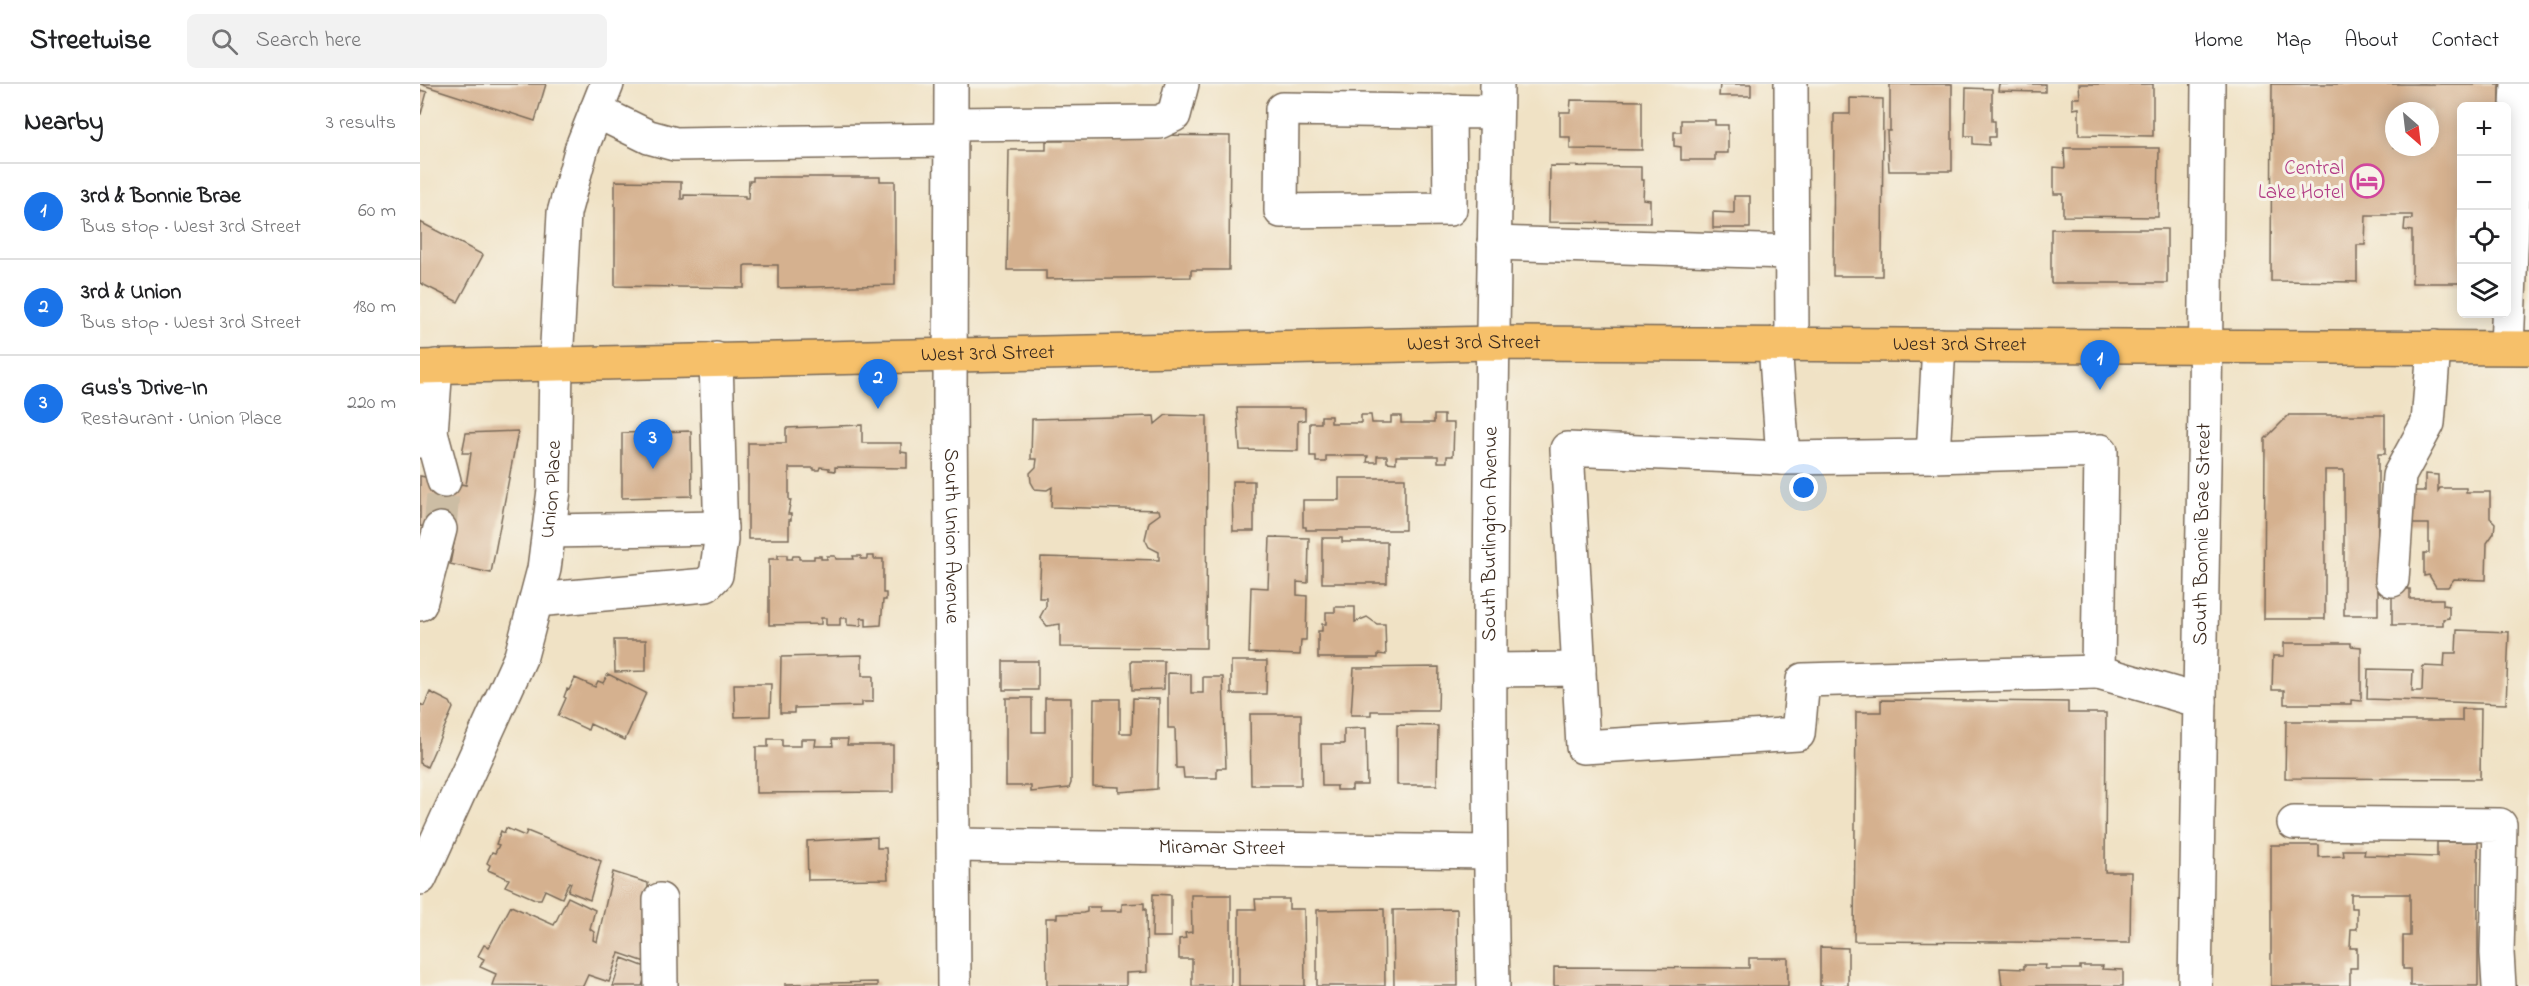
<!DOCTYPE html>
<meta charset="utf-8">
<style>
:root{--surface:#fff;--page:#f2f2f2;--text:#202124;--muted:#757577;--line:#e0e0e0;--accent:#1a73e8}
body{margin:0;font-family:"Indie Flower",sans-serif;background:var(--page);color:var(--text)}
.controls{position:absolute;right:18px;top:18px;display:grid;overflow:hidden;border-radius:9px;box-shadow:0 3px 15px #0003}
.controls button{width:54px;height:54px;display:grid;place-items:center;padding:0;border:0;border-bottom:2px solid var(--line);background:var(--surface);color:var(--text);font:30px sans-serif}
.compass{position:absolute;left:1965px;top:18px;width:54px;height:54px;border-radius:50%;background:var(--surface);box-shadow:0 3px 15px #0003;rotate:152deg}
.you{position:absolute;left:1384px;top:404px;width:21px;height:21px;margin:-15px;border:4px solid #fff;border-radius:50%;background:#1a73e8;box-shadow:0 0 0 9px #1a73e833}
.badge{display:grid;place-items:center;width:39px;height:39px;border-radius:50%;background:var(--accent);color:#fff;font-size:20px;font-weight:700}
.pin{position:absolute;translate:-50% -50px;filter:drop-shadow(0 2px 3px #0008)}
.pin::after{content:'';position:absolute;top:32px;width:21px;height:18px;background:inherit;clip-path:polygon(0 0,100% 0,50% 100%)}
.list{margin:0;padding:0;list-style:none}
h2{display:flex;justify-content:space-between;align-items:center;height:78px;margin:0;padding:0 24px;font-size:26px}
h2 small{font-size:20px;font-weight:400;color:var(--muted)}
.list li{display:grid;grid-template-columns:39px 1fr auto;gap:18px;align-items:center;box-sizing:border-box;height:96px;padding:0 24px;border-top:2px solid var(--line)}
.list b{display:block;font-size:22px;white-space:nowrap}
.list p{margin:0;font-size:20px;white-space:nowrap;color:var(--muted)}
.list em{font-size:20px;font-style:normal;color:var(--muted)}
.icon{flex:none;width:33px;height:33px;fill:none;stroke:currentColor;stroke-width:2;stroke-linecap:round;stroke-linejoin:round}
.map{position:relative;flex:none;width:2109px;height:902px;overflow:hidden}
header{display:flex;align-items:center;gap:36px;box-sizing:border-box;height:84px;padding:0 30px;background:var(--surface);border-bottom:2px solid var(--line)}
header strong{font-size:28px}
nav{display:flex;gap:33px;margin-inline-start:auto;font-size:21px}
.search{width:420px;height:54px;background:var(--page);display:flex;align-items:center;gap:15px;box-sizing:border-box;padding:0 21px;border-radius:9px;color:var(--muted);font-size:22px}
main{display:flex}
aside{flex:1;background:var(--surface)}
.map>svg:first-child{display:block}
</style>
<header>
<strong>Streetwise</strong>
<div class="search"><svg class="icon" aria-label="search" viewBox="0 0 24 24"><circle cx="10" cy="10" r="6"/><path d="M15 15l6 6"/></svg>Search here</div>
<nav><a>Home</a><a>Map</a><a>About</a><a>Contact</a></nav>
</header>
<main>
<aside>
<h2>Nearby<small>3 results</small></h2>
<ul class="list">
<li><span class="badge">1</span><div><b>3rd &amp; Bonnie Brae</b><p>Bus stop · West 3rd Street</p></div><em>60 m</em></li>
<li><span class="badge">2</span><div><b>3rd &amp; Union</b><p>Bus stop · West 3rd Street</p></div><em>180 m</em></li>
<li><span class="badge">3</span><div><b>Gus's Drive-In</b><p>Restaurant · Union Place</p></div><em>220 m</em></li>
</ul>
</aside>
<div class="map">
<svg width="2109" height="902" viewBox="0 0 2109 902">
<rect width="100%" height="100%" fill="#f7f3e8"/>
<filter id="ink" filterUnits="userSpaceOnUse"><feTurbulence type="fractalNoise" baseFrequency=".0167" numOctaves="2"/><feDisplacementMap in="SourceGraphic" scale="12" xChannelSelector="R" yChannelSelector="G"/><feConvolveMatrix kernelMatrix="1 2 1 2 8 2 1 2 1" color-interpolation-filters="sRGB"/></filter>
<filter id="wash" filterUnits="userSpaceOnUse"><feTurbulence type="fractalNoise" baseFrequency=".008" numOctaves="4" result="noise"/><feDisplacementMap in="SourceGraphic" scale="24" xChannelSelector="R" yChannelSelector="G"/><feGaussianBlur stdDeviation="1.35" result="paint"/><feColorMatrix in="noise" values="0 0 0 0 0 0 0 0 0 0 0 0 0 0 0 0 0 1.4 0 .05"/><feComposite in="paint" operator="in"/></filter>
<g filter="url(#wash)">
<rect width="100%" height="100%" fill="#f0e2c5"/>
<g id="blocks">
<!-- building -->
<path fill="#d5b18f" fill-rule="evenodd" d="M0 0H126L115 37Z
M1300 0H1331V12H1299Z
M1470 0H1532V87H1469L1467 47H1470Z
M1579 0H1625V8L1578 7Z
M1659 0H1733V52L1659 51V24L1653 25V14H1660Z
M1852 0H2080V22H2042V199H1992V147L1984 146 1985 135H1992V131H1946L1945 161H1937V198L1851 197ZM1974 27H2010V63H1974Z
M1546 4 1572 5V37H1575V53H1569V61L1553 60V52H1545Z
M0 6 7 8 1 30H0Z
M1430 14 1463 15 1462 192H1413L1414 30H1430Z
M1151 16 1222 17V66L1150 65V53H1140V28H1150Z
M1261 36H1295V41H1308V69H1295V76H1261V63L1254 62V48H1261Z
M643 50 810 52 809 186H771V193L626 195V186H587L589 66H626V57H643Z
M1644 64H1739L1738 133 1643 132V110H1634V83L1645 84Z
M1130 82 1221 83V96H1224L1223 115 1230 116V139L1129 138Z
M333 93H460V97H475V201L358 204V181H326L324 182V204L195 202V97L261 98V115H264V111L325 112V115H328L329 97H333Z
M1314 112H1330V144H1293V128L1314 129Z
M0 138 63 171 38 218 0 199Z
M1631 145H1747V199H1631Z
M817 324H885V336L878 337V367L820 366Z
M746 331 787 332 786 564 640 563V540L627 542 620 533 626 522V514H619L621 473 739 476V468L729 463 725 455 729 438 740 430 739 426 631 423 632 403 627 406 615 405 611 398 610 389 616 383 617 375H611L612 335 734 332 735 340Z
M941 331H951L952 339H971V332H981V339H1014V331H1024V339H1034L1033 372H1027V378H1018V372H976V379L967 378V372H957V378H947L948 372H906V378H896V372H890V339H901V332H911V339H941Z
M1869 331H1965V370H1958V531H1924V386H1905V535H1844L1845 355Z
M442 341V359H481V368L487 369V384L415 383V387L409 386V384L400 383 399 386H394V384H369V416H371L368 430H371V436H369V455H328V359H366V344Z
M98 347 71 489 30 480 36 448 0 442V392L46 401 51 369H42L46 349Z
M271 347 272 412 202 414V349Z
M2005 390 2018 391V407L2020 404H2046V408H2070V434L2075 439 2074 449 2067 459 2066 496 2034 495 2028 503H2016L2009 491 2004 492V469H2009V440H1989V407H2005Z
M919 394H985V446H886V443H883V416H919Z
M812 397H834V447H813Z
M850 453 889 454 888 499 877 498V511L887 512 886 556H881L880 571 829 569 831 503 848 504Z
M902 454H922V458H967V499H902Z
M358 471H367V475H372L373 472H379V475H394V472H401V475H407V472H415L416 475H434L433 472H441V475H447V472H454V475H463V509H466V516H463L461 541 446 542V534H441V542L427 541V534H420V541H406V534H401V540L349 541V475H358Z
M1972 505H1990V515H2023V521L2029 522V534L2023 535V541H1972Z
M915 523H935V538L947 533 957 540H965L966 571 958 570V574H898V547H902V540H906V528H915Z
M2037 546 2089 548 2086 620 1947 615 1948 585 1993 586 1992 607H2002L2003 582 2024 583 2025 569H2036Z
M194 556H226V587L195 588Z
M1864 559H1931V562L1941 563V617L1931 616V620H1864V606H1852L1853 572H1864Z
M442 571V592H453V618H442V622L374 624V629H360L361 573Z
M583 577H618V606H583Z
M711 577H744V605L712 606Z
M811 577H847L846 610H811Z
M1019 583 1018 627H951V631H931L934 584Z
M748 589 771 590V609H783V593H803L806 684H797V694H764L763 684H756L755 644H748Z
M188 590 226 609 205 656 170 640 168 646 138 632 146 614 144 613 147 605 149 606 155 594 175 603 178 597 183 599Z
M314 600H351L350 632 315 633Z
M10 608 30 618 33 624 7 683 0 679V620L4 622Z
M586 614H612V648H625V614H651V699L649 704 611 708V702H586Z
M713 614 739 615 737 705 699 708V703L673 702 674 615H700V649H712Z
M1461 616 1648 618V629H1686L1685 788H1711L1710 859 1434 857 1436 628H1461Z
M2042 625H2061L2060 695 1865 694 1866 637H2042Z
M830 630H881V701H831Z
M977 641 1018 642 1017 701H977Z
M946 644 947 701H932V706H917V702H902L901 660H924V645Z
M348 655H362V662H381V655H396L395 662H413L412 655H428L427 661H473V708L336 709V663H348Z
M86 744 105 752 107 747 181 777 170 816 148 807 151 799 149 798 142 814 125 806 121 815H115L85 802 89 795 68 786 70 781 67 779 72 768 75 769 79 761 76 760 81 747 84 749Z
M457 753V764H466L468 795 388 796 387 757Z
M2017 758H2058V902H1990V885H1983V852H1990V810H1931V824H1937V845H1931L1930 864H1937V884H1930V902H1851V761H1899V773L1924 772 1923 766H1945L1944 771 2017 773Z
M193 788 228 799V879L199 869 189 898 168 891 163 902 72 901 76 890 60 883 64 875 58 872 64 861 69 863 91 822 134 841 148 813 175 826 170 845 174 848 173 856 177 858Z
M733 810 751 811V853H732Z
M771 811H811V902H772V875H759V855L766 854 765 849 772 848Z
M835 815H869V825H884L885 902H819V825H836Z
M724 819V826L726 825 727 888 706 889V902H627L626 834H637V830L663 829 667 828V823H680V827H702V820Z
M964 825 965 902H897V826Z
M1037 825 1038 902H974L973 826Z
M1400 863 1428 864V902H1400Z
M202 874 228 884 222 902H193Z
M1329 874H1368V902H1134V883L1329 884Z
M1604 881H1626L1625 885H1660V882H1683L1682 885 1703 886V902H1582L1580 884 1604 885Z
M457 898V902H365V900Z"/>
</g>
</g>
<g filter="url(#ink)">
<use href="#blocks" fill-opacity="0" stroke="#7a6a58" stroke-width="1.5"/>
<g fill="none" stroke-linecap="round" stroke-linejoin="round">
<!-- minor-tunnel -->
<path stroke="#ccbda4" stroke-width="33" stroke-dasharray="33 16" stroke-linecap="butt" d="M20 445 24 397"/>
<!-- minor casing -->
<g stroke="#7a6a58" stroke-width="36">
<g id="minor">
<path id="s1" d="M531 0 530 316 534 902"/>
<path d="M1371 0 1372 260"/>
<path d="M176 27 229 53 255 60 531 56"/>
<path d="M1029 27 1030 125 861 127 862 25 1076 28"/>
<path d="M531 40 739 38 754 31 762 0"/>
<path d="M1074 159 1371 168"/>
<path d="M1355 260 1363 374 1147 365 1163 663 1378 650 1383 596 1678 588"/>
<path d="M1519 261 1513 372 1681 367 1678 588 1780 617"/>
<path d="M2087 263 2098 0"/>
<path d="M11 349 24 397"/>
<path d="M0 357 11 349 16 282"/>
<path d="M1363 374 1513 372"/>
<path d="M129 447 301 444"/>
<path d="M1972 496 1979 392 2008 339 2014 263"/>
<path d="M116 516 286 501 296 491 301 456 296 275"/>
<path d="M0 520 20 445"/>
<path d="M1071 586 1159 585"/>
<path d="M1874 739 2080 741 2077 869 2079 902"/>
<path id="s2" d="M534 761 1070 768"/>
<path id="s3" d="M0 794 101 572 124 485 134 406 136 279 144 129 162 63 187 0"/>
<path d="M240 816 241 902"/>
<path id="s4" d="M1073 902C1066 601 1072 301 1077 0"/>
<path id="s5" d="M1775 902 1785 324 1788 0"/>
</g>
</g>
<!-- major casing -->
<g stroke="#7a6a58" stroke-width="36">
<g id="major">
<path id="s6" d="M0 283 1072 259 2109 264"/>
</g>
</g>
<!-- minor -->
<use href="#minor" stroke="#fff" stroke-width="33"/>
<!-- major -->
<use href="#major" stroke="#f6c06b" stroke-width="33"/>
</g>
</g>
<!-- icons -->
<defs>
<g id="hotel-ring" transform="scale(1.725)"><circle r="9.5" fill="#f7f3e8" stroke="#d1479c" stroke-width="1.5"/><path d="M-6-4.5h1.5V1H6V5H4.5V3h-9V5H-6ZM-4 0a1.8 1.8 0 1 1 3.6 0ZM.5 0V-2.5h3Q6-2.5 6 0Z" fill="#d1479c"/></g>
</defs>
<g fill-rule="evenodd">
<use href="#hotel-ring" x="1947" y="97"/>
</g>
<g text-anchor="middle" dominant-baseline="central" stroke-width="6" stroke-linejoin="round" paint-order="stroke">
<!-- hotel labels -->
<g font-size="21" fill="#b23c85" stroke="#f7f3e8" text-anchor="end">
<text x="1924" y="85">Central<tspan x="1924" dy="24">Lake Hotel</tspan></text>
</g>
<!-- street labels -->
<g font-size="21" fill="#3b2a1e" stroke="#f7f3e8">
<text stroke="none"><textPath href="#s6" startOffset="1054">West 3rd Street</textPath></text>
<text stroke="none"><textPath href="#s6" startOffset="1540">West 3rd Street</textPath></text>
<text stroke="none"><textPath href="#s6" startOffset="568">West 3rd Street</textPath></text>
<text stroke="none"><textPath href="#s3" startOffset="414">Union Place</textPath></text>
<text stroke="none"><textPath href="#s1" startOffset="452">South Union Avenue</textPath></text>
<text stroke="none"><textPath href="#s4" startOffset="452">South Burlington Avenue</textPath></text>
<text stroke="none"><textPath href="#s5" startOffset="452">South Bonnie Brae Street</textPath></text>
<text stroke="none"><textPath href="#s2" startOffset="268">Miramar Street</textPath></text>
</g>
</g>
</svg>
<div class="controls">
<button>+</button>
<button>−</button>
<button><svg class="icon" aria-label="locate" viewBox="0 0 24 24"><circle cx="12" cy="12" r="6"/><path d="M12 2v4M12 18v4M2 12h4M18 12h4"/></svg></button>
<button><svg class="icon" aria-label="layers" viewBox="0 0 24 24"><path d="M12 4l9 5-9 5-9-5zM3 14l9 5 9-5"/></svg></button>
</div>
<svg class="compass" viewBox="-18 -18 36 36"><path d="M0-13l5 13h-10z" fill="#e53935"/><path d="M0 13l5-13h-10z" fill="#757577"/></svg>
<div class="you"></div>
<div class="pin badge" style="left:1680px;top:306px">1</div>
<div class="pin badge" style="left:458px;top:325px">2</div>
<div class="pin badge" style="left:233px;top:385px">3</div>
</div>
</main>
